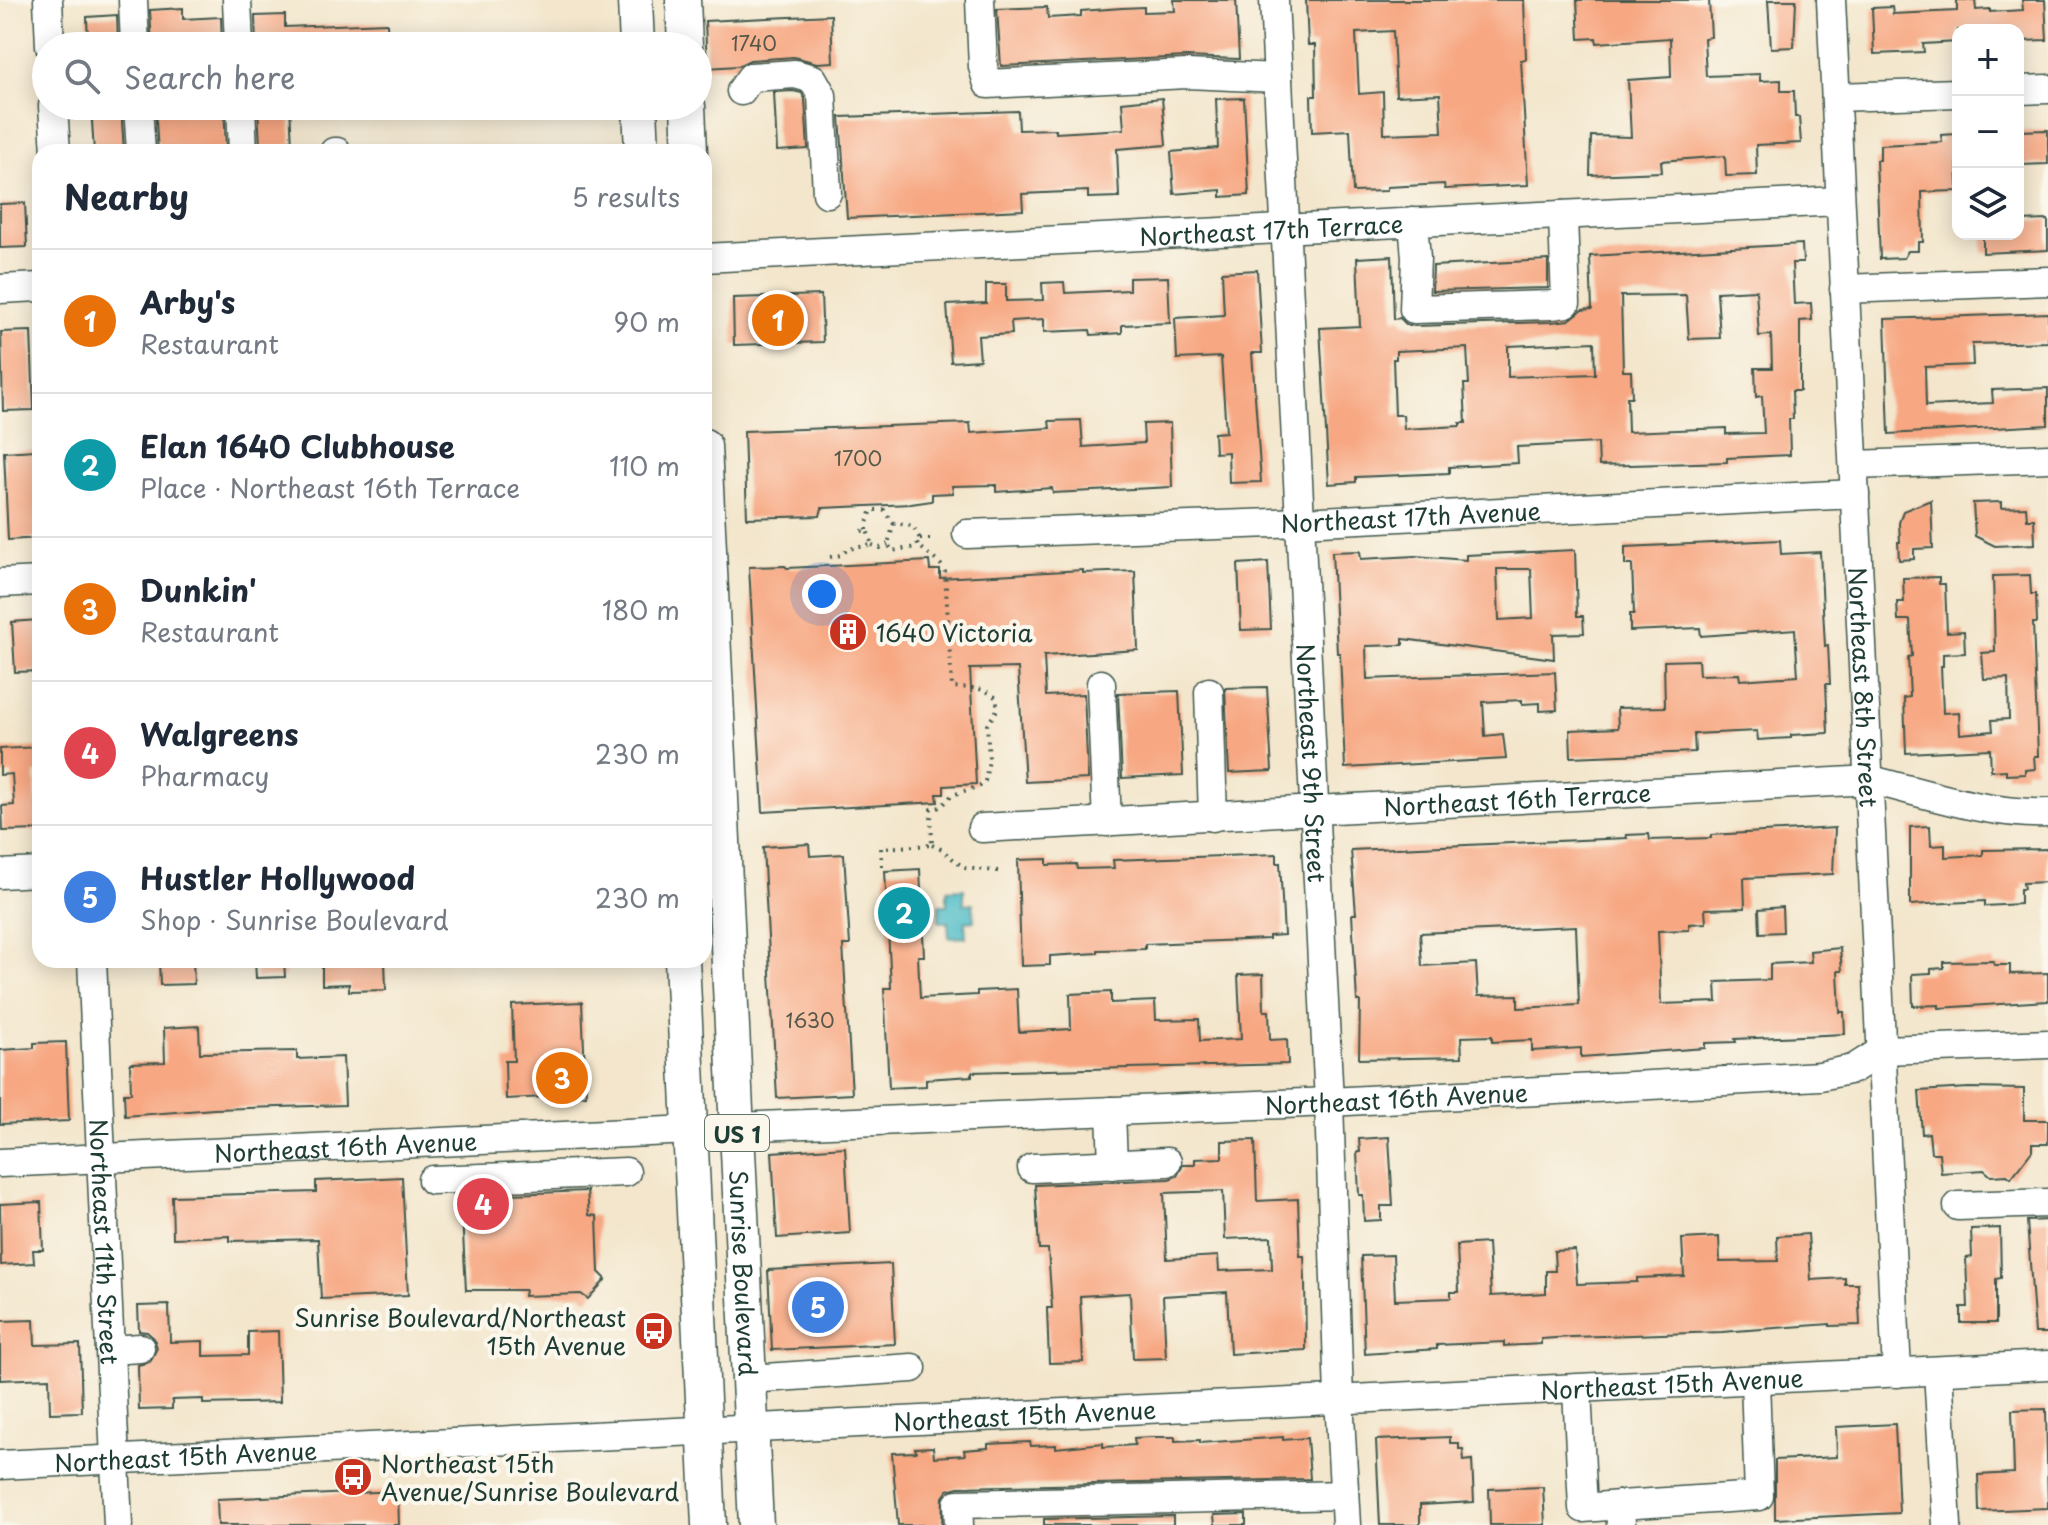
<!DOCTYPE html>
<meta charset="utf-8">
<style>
:root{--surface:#fff;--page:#f2f2f3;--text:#1f2937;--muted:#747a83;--line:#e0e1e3;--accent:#c8321e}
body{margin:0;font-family:"Playpen Sans",sans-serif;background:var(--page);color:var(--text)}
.controls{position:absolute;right:24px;top:24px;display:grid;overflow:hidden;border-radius:16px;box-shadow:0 4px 20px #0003}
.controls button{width:72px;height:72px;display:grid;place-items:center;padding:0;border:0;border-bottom:2px solid var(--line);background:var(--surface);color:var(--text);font:40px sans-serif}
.you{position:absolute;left:822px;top:594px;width:28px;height:28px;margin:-20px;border:6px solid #fff;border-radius:50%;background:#1a73e8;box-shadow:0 0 0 12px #1a73e833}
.badge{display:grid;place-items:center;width:52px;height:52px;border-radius:50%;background:var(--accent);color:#fff;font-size:26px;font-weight:700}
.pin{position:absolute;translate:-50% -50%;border:4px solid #fff;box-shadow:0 2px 8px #0006}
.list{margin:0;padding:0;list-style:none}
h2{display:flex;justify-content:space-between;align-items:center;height:104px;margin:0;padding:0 32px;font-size:34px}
h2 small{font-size:26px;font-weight:400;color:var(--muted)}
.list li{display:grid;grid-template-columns:52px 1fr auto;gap:24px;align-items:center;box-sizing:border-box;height:144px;padding:0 32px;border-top:2px solid var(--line)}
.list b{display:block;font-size:30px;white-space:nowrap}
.list p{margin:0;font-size:26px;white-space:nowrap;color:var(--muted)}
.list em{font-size:26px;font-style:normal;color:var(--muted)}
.icon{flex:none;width:44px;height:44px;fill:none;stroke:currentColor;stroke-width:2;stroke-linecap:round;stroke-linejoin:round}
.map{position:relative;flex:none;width:2048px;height:1525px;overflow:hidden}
.search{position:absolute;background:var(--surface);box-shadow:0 4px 20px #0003;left:32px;top:32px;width:680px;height:88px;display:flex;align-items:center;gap:20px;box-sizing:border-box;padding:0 28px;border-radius:44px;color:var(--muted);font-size:30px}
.panel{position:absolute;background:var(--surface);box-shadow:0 4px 20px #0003;left:32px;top:144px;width:680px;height:824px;border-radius:24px}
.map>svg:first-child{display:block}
</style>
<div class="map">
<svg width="2048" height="1525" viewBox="0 0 2048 1525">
<rect width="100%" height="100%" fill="#fbf7ec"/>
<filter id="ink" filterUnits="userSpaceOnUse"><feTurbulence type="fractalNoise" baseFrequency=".0125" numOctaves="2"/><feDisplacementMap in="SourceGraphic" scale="16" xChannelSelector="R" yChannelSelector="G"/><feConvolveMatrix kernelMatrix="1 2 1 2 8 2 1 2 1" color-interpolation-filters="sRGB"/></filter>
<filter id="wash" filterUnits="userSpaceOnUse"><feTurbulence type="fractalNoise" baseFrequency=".006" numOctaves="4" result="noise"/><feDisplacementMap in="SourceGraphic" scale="32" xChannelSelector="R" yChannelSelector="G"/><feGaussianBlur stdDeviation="1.8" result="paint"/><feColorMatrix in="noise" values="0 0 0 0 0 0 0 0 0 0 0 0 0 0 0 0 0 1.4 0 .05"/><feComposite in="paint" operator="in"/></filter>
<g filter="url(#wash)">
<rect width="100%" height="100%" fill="#f3e6cc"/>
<!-- water -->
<path fill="#4ebcc7" stroke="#367c7e" stroke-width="2" d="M964 889V904L973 903 974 921 965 922 966 937 949 938 948 922H939V905H947V890Z"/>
<g id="blocks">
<!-- building -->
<path fill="#f7a782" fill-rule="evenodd" d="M1174 0H1236L1239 59 1186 57 1001 66 997 9 1047 7 1048 18 1081 16V11L1122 8 1144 7V12L1175 11Z
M1306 0H1524L1526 59 1521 60 1528 185 1445 189 1444 184 1387 187V191L1353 192 1350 130 1312 132 1311 96H1316L1315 45H1308ZM1393 31 1396 96 1440 94 1442 132 1384 134 1383 92 1359 94 1356 33Z
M1577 0H1709L1711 37 1704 38 1706 76 1760 74V81L1781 80V91H1794L1795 117H1799L1801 143 1756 145 1757 175 1726 176 1725 156 1661 161 1662 172 1590 175 1591 136 1631 137 1628 80 1671 77 1670 38 1597 43 1596 38 1579 39Z
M1768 0H1796L1794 47 1771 48Z
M1957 0H1975L1976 10 1990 9V12L2023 10 2022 0H2045L2047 40 2018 41V30H1958V42L1923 44 1924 52 1874 54 1872 8 1892 7 1893 14 1957 11Z
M183 8V19L221 17 222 46H152L150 10Z
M117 15 118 46H88L87 17Z
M285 15V27L387 23 388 46H256L255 16Z
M831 15 833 62 817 63 794 57 750 60 738 66 707 68 705 21Z
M793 91 802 93 805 100 808 149 777 151 774 92Z
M1162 98 1166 145 1117 149 1119 197 1088 198V191L1022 194 1023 210 847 218 840 117 1018 111 1019 130 1056 129V133L1124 129 1122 102Z
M1244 98 1249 195 1221 197V190L1174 194 1171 152 1218 148 1216 99Z
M91 106H121L124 152H94Z
M155 106H224L226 149 158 152Z
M258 106H290L292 146 260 147Z
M2048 130V164L2018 165V131Z
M1957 134 1958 191 1922 192 1923 242H1918V251H1908L1904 258 1880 259 1876 160H1880V145L1942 142 1941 135Z
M25 203 27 247 0 248V204Z
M2048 220V250L1983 253V234H2018V221Z
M1802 244 1803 263H1792L1794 304 1811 303 1812 320 1800 321V391H1792L1793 419H1789L1790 455 1727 458V462L1599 466 1598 443 1517 447 1518 463 1449 467V473L1356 477V482L1329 484 1320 328 1360 326 1357 258 1392 256 1394 319 1400 318 1406 324 1414 326 1552 322 1569 320 1582 310 1592 309 1590 256ZM1756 290 1759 336 1771 335 1772 368H1755L1756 397 1762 396 1764 433 1726 434V428L1628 432 1627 397H1632L1631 371H1623L1621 296 1686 295 1689 339 1720 338 1717 292ZM1594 342 1595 374 1508 377V346ZM1467 348 1469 384H1464L1466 423H1460V426L1404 429 1403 415H1395L1393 359H1396V351Z
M1548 260V288L1432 291 1433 266Z
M1257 270 1262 353H1252L1261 482 1229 483 1228 452 1215 453 1214 433 1226 432 1221 357 1177 359 1175 318 1224 315 1222 272Z
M1168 277 1170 323 1122 325V333L1091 335 1090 330 1044 332V319L1011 321 1012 334 978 336 980 360 951 362 947 305 986 303V284H1006V301L1043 300 1042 283 1064 282 1065 293 1129 290V278Z
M821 295 823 342 734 345 733 298Z
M2048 313V342L1972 344 1973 365 1925 367 1926 406 1993 403 1992 390 2048 388V425L1889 434 1885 319Z
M31 331 34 410 3 411 1 332Z
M1081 420 1083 447 1144 443 1143 424 1170 423 1172 487 1053 493 1052 488 996 492V485L952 486 953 493 932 494V501L911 504 822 508 820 516 747 518 744 431 970 423 971 433 1050 428 1049 421Z
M35 450 40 538 8 540 4 452Z
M1931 500 1933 548 1914 549V559L1899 560 1898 542H1900L1899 523 1903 511Z
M2001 502V508L2026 507 2027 519H2034L2035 544 1995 546 1975 536 1973 503Z
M1780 540 1781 554 1820 552 1825 646 1828 645 1830 684H1826L1828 733 1791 735V738L1758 740 1757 731 1694 734 1695 752 1571 757 1570 730 1618 728 1617 708 1665 707 1664 661 1698 660 1699 675 1739 674 1740 680 1798 676 1795 629 1701 636 1700 628 1630 631V614H1634L1632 565H1625V547Z
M1575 550 1577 616H1583L1584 633 1553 634 1554 659 1403 639V645L1366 646 1367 679 1555 672 1557 710 1540 711V703L1522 704V700L1483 702 1485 736 1503 734 1506 759 1345 768 1340 653H1337L1332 552 1360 551 1361 559 1415 556 1466 560V555ZM1497 569H1531L1533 618 1499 620Z
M929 561 930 570H940V578L1083 570V573L1135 571 1138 650 1044 656 1046 696 1084 694 1088 779 1025 782 1018 668 970 669 976 784 944 786V794H937L938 802 763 812 749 567 785 566 787 568Z
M1268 562 1271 629 1241 630 1238 564Z
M2030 575 2031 594H2036L2037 623H2033L2038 756H2034L2035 769 2025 770V774L2006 775V770L1991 771 1990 749 1906 753 1904 698 1910 697 1908 657 1912 656 1910 620H1898L1897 602H1904L1903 578 1939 577V584H1945L1947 632 1964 631 1965 653 1943 654V666H1941L1943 713 1959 712 1960 734 1993 731 1992 720 2009 719 2008 678 1984 679 1982 653 1995 652 1993 576Z
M38 620 40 671 15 672 12 622Z
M1267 687 1272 771 1229 773 1225 688Z
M1179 691 1183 775 1122 778 1118 693Z
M40 747V773H35L36 804H40V830L3 831 2 806 14 805 12 774 0 775V749Z
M1930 826 1931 846 1945 845V857L1983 855V850L2048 849V882L2023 883 2024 889H2020V904L1985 906V901L1910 905V827Z
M1835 828 1833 874 1744 878 1745 908 1705 909 1706 923 1689 924V930L1658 931 1661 1004 1717 1002 1716 982 1770 980V964L1811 962 1810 951 1840 948 1842 971H1838L1840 1012H1844L1845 1034 1735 1039 1736 1042 1705 1043V1048L1581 1057V1048L1532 1051V1040L1492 1042V1036L1461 1037 1462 1057 1359 1059 1360 1001H1357L1352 914H1356L1351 850 1627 838 1626 835 1649 834 1650 840 1711 838V835ZM1576 926 1579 1005 1518 1008V995L1478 996 1476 963 1422 966 1420 933Z
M809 844 810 856 844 854 850 945H843L852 1094 777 1098 763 847Z
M1277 854V863H1280L1284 935 1269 936V939L1145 944V949L1098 950V953L1050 956V965L1021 966 1018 860 1047 859V865L1076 864 1077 869 1114 868 1113 860Z
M920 869 924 956H918L920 998 977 995V991L1017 989 1019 1032 1071 1029 1070 994 1111 992V1003L1155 1001 1156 1020 1199 1019 1200 1041 1241 1039 1238 975 1263 974 1264 1011H1269L1270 1040 1287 1039 1288 1064 972 1072V1076L926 1079V1086L889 1088 884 988H891L885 871Z
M1782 907 1783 932 1760 933 1759 909Z
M159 960H193L194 984 160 985Z
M255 960H284L285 977 256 978Z
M322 960H385L386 990 349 991V984L322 985Z
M1993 961 1994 965H2010V974L2048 973V1001L1939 1008V1005L1913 1006 1912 974 1931 973V969L1944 968V962Z
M582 1002 586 1095 506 1099 505 1061H514L512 1005Z
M199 1026 200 1053 297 1051V1059L343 1057 345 1105 214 1109 125 1116 124 1093H131L130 1063 165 1062 164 1028Z
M66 1042 69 1121 0 1124V1050L34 1048V1043Z
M1969 1088 2024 1089V1120H2048V1144H2032V1151L2011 1178 2007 1175 1991 1176 1984 1170 1941 1173 1939 1153H1931L1929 1133 1922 1134 1919 1091Z
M1389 1137 1393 1206H1381V1220L1364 1221 1363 1195H1359L1357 1152H1360L1359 1139Z
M1255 1140 1257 1201 1298 1199 1300 1256H1304L1305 1280 1306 1350 1230 1354 1227 1292 1163 1296 1166 1358 1133 1359 1130 1293 1080 1296 1083 1362 1049 1363 1047 1308H1052L1048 1249H1039L1035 1185 1169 1179 1177 1176 1183 1165H1195V1159L1222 1158V1141ZM1223 1191 1225 1239 1271 1237 1272 1269 1219 1271 1218 1256 1167 1259 1164 1193Z
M845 1147 850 1233 777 1238 772 1152Z
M402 1177 408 1295 321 1299 318 1239 230 1241V1236L173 1238 172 1196 316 1192V1181Z
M587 1191 589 1215 597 1216 599 1272 606 1279 588 1299 581 1294 524 1296 525 1290H466L461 1196Z
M41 1202 43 1250H33L34 1263 1 1265 0 1204Z
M2048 1220V1333H2035L2027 1221Z
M2000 1228 2001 1278 1996 1279V1323H1961V1307H1968L1966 1258 1972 1257 1971 1229Z
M1808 1234 1811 1280 1845 1278V1284H1858L1860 1325 1830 1326V1324L1722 1332 1572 1337 1541 1339V1344L1504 1346V1342L1437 1345V1349L1365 1354 1361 1256 1393 1255 1395 1300 1451 1298V1292H1459L1457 1245 1488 1243 1491 1296 1546 1293V1271H1555L1554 1251 1575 1250 1577 1284 1637 1282V1278L1684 1276 1682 1239 1719 1237 1720 1262 1778 1261 1777 1236Z
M891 1264 895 1344 772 1350 768 1270Z
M169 1305 170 1342 203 1341V1356L248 1355V1332L278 1331 280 1402 203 1404V1399L172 1400V1409L139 1410 138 1365 150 1362 157 1348 154 1338 147 1332 139 1331 138 1306Z
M34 1320 35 1345 80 1344 82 1412 50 1413 49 1378 0 1380V1321Z
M2046 1409 2048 1508 1979 1511 1978 1475 2014 1473 2012 1410Z
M1895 1424 1899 1513 1775 1519V1460L1837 1457 1836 1427Z
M1151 1437H1175V1441L1200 1440V1443L1283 1437V1440L1307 1438 1310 1479 958 1487 948 1490 943 1497 942 1525H898L892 1453 916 1452 915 1448 933 1447 934 1457 965 1455 964 1450 988 1448V1444L1007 1443 1030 1442 1031 1446 1056 1445V1448L1103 1443V1447L1135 1445 1134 1438Z
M1450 1437V1443H1459V1449H1463L1464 1461 1472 1460 1474 1502 1420 1505V1525H1380L1376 1440Z
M1543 1487 1545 1525H1490L1489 1489Z
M398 1491 399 1525H218L217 1499Z
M1246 1514V1525H1215L1214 1515Z
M1173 1516V1525H1044V1519Z"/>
</g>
</g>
<g filter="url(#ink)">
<use href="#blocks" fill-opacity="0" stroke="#3f564b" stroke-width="2"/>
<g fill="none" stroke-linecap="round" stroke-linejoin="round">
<!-- minor casing -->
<g stroke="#3f564b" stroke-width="31">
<g id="minor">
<path d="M48 0 50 46"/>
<path d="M133 0 135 46"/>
<path d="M237 0 239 46"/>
<path d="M980 0 983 67 988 84 1187 74 1278 78"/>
<path id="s1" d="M1274 0 1329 1102 1339 1398 1346 1525"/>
<path id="s2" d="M1831 0 1897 1373"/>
<path d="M2018 90 2048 89"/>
<path d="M741 91 751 77 795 74 813 79 822 95 827 193"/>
<path d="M1836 97 1958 93"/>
<path d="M53 106 56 152"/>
<path d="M138 106 141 152"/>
<path d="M241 106 243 152"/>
<path d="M334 152H337"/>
<path d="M1413 222 1416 258 1414 309 1551 305 1566 303 1563 215"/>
<path id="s3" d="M704 258 1839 201"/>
<path d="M0 289 40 287"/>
<path d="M1844 289 2048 281"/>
<path d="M1854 465 2048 458"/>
<path id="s4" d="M967 534 1301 522 1855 494"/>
<path d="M0 583 40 581"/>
<path d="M1101 684 1107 822"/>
<path d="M1209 692 1213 817"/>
<path id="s5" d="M982 828 1871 780C1929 794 1987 815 2048 813"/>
<path d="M0 874 40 872"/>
<path id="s6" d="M92 960 118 1525"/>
<path d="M1111 1111 1113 1165"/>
<path id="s7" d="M737 1127 1329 1102 1820 1076 1853 1069 1883 1050 2048 1044"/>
<path id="s8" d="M0 1163 690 1130"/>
<path d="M1032 1168 1167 1162"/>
<path d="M432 1180 626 1172"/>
<path d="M1958 1206 2048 1203"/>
<path d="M110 1350 140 1348"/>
<path d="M1938 1371 1947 1525"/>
<path d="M749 1379 912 1368"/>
<path d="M1577 1390 1583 1508 1620 1505"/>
<path id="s9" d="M0 1465 2048 1365"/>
<path d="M959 1525 958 1504 1344 1495"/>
<path d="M1621 1525 1620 1505 1759 1496 1755 1380"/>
</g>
</g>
<!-- major casing -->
<g stroke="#3f564b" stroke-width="37">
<g id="major">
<path d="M635 0 637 46"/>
<path d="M683 0 685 46"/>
<path d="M640 106 642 152"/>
<path d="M688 106 690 152"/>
<path id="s10" d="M704 446 756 1525"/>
<path d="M682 960 709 1525"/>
</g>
</g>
<!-- path -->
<path stroke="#3f564b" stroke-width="4" stroke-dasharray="2 6" stroke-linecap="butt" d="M867 530V523L872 510H884L894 523 913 526 920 539 916 547 892 551 888 544 894 523
M920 539H933
M872 545 880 548 888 544
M830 557 841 555 848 549 872 545 867 530 856 532
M932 845 941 849 964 868 998 871
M882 866 881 848 932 845 931 809 941 807 952 795 980 786 985 781 989 760 987 725 997 710V699C985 686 968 688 952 687L945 572 941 565 917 544"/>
<!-- minor -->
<use href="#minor" stroke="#fff" stroke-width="28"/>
<!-- major -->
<use href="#major" stroke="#fff" stroke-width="34"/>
</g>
</g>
<!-- icons -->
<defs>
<g id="building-disc" transform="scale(2)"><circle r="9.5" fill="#c8321e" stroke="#fbf7ec"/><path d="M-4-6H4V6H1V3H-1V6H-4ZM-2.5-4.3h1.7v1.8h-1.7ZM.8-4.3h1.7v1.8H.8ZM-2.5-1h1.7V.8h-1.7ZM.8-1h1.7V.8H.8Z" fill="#fff"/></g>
<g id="bus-disc" transform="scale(2)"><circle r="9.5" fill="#c8321e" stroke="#fbf7ec"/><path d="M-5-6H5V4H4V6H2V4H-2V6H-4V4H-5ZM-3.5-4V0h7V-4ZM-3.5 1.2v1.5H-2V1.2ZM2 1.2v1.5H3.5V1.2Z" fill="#fff"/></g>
</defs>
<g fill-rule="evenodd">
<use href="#building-disc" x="848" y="632"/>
<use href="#bus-disc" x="654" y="1331"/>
<use href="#bus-disc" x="353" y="1477"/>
</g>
<g text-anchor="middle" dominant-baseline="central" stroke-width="8" stroke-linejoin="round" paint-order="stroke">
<!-- number labels -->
<g font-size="20" fill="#555848">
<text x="754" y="43">1740</text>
<text x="858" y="458">1700</text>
<text x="810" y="1020">1630</text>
</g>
<!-- shield labels -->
<rect fill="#fbf7ec" stroke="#61756b" stroke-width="2" x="705" y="1115" width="64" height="36" rx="6"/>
<g font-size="22" font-weight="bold" fill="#1f3d34">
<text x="737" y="1133">US 1</text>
</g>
<!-- street labels -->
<g font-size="24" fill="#1f3d34" stroke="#fbf7ec">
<text stroke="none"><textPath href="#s3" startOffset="568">Northeast 17th Terrace</textPath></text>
<text stroke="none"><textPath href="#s4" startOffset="444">Northeast 17th Avenue</textPath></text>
<text stroke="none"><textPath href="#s2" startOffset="688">Northeast 8th Street</textPath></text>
<text stroke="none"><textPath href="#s1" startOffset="764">Northeast 9th Street</textPath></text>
<text stroke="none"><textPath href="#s5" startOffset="536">Northeast 16th Terrace</textPath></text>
<text stroke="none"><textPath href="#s7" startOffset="660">Northeast 16th Avenue</textPath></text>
<text stroke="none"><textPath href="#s8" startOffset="346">Northeast 16th Avenue</textPath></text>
<text stroke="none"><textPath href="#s6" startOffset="282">Northeast 11th Street</textPath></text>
<text stroke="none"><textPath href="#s10" startOffset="828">Sunrise Boulevard</textPath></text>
<text stroke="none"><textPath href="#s9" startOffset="1674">Northeast 15th Avenue</textPath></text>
<text stroke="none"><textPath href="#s9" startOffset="1026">Northeast 15th Avenue</textPath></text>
<text stroke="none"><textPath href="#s9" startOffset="186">Northeast 15th Avenue</textPath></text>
</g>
<!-- poi labels -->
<g font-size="24" fill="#1f3d34" stroke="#fbf7ec" text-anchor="start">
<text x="876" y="632">1640 Victoria</text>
<text x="626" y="1317" text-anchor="end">Sunrise Boulevard/Northeast<tspan x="626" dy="28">15th Avenue</tspan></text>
<text x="381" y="1463">Northeast 15th<tspan x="381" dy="28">Avenue/Sunrise Boulevard</tspan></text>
</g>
</g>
</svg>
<div class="controls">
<button>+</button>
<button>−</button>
<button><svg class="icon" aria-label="layers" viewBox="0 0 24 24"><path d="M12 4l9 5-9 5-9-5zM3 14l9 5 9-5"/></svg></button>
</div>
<div class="you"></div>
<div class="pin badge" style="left:778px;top:320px;background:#e8710a">1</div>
<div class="pin badge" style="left:904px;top:913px;background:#0f9aa8">2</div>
<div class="pin badge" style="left:562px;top:1078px;background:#e8710a">3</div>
<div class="pin badge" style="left:483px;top:1204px;background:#e0444e">4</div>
<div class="pin badge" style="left:818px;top:1307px;background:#3f7fe0">5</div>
<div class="search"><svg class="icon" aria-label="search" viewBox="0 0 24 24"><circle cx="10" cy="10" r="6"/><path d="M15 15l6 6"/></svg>Search here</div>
<section class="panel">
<h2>Nearby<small>5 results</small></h2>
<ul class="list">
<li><span class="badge" style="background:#e8710a">1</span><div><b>Arby's</b><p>Restaurant</p></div><em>90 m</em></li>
<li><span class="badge" style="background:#0f9aa8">2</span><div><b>Elan 1640 Clubhouse</b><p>Place · Northeast 16th Terrace</p></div><em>110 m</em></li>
<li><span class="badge" style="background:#e8710a">3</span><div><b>Dunkin'</b><p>Restaurant</p></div><em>180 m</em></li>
<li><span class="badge" style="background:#e0444e">4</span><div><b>Walgreens</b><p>Pharmacy</p></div><em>230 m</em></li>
<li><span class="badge" style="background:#3f7fe0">5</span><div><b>Hustler Hollywood</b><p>Shop · Sunrise Boulevard</p></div><em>230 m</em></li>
</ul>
</section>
</div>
